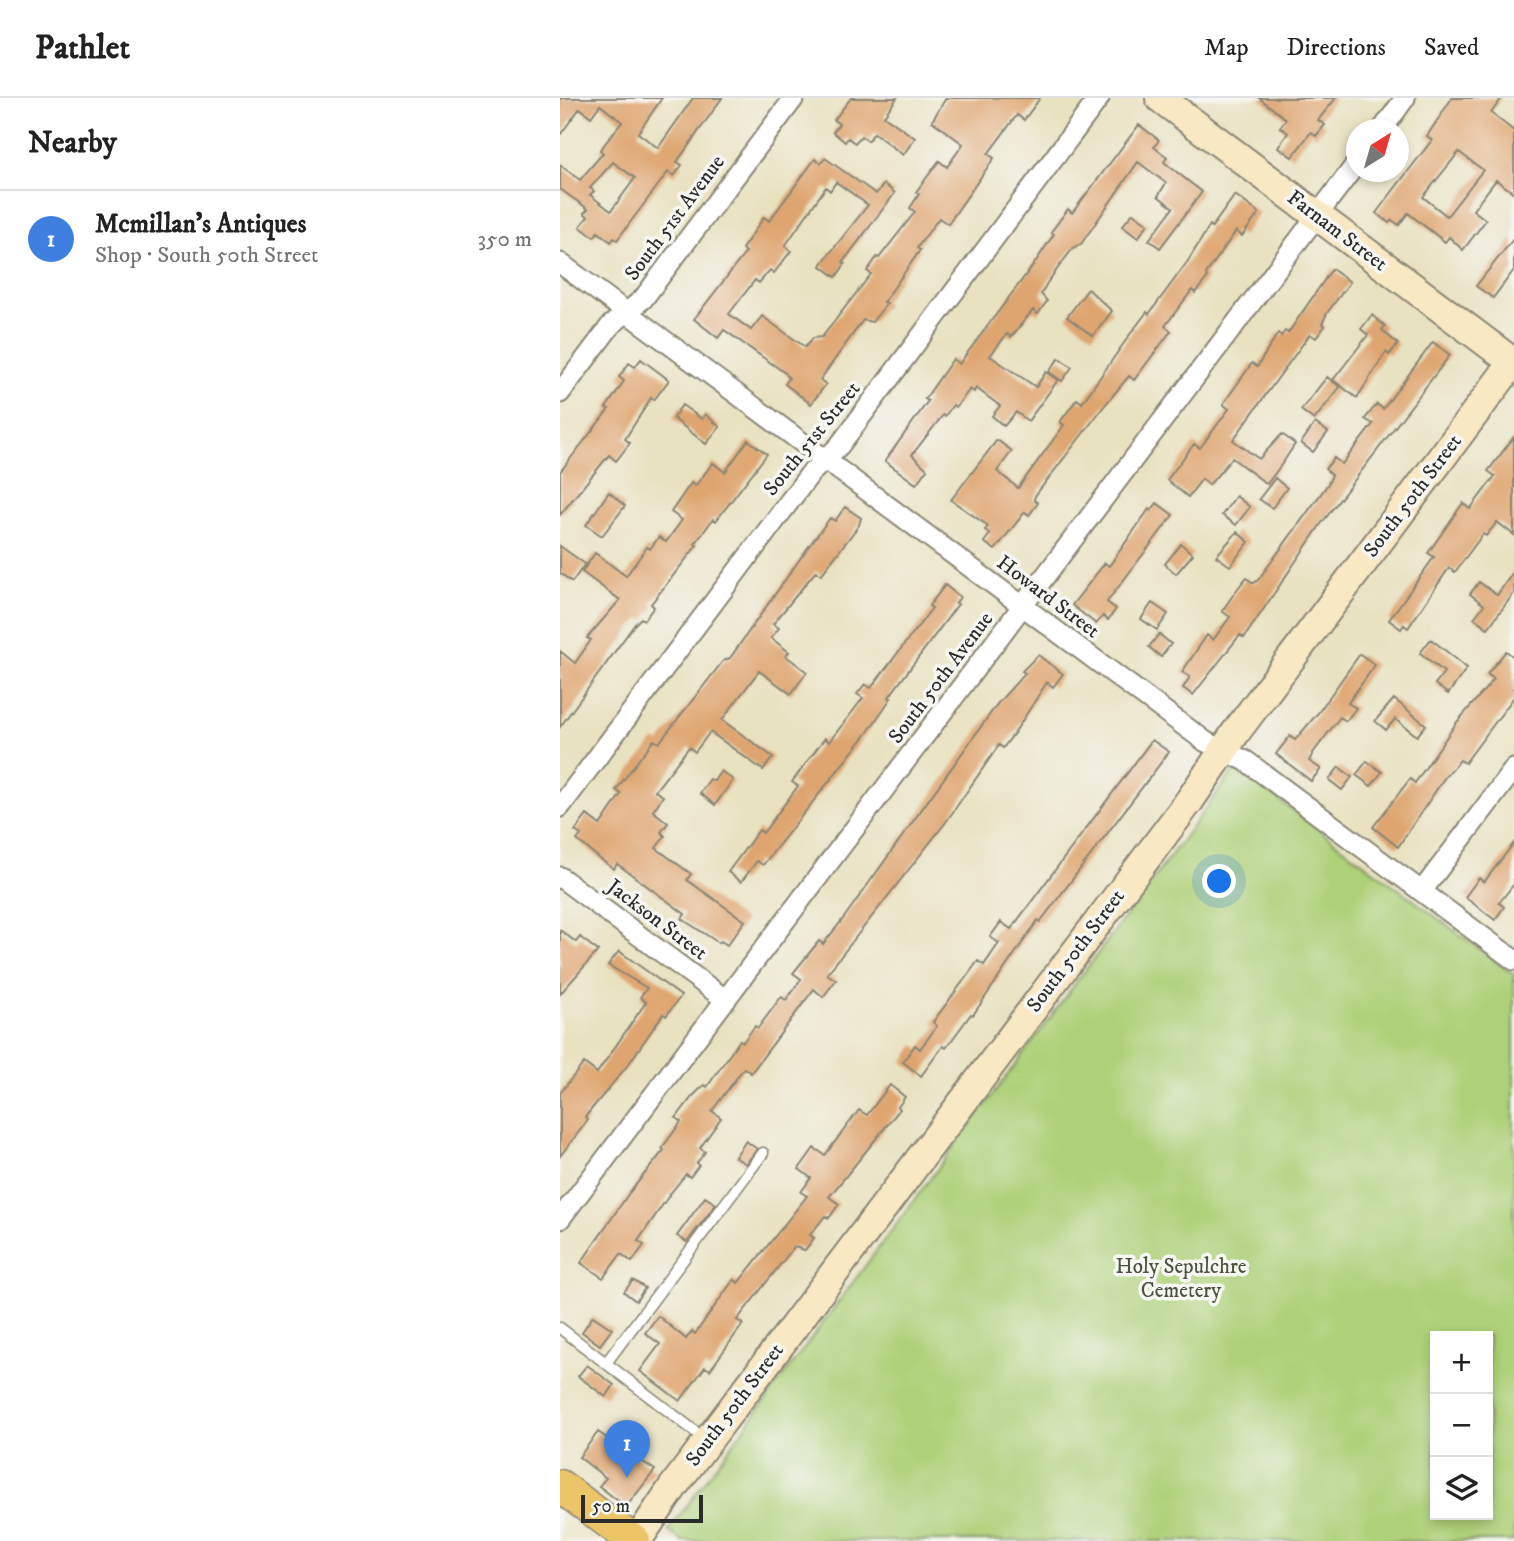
<!DOCTYPE html>
<meta charset="utf-8">
<style>
:root{--surface:#fff;--page:#f2f2f2;--text:#222;--muted:#767676;--line:#e0e0e0;--accent:#1f6fb2}
body{margin:0;font-family:"IM FELL DW Pica",serif;background:var(--page);color:var(--text)}
.controls{position:absolute;right:21px;bottom:21px;display:grid;overflow:hidden;border-radius:0px;box-shadow:0 4px 10px #0003}
.controls button{width:63px;height:63px;display:grid;place-items:center;padding:0;border:0;border-bottom:2px solid var(--line);background:var(--surface);color:var(--text);font:35px sans-serif}
.compass{position:absolute;left:786px;top:21px;width:63px;height:63px;border-radius:50%;background:var(--surface);box-shadow:0 4px 10px #0003;rotate:37deg}
.scale{position:absolute;left:21px;bottom:18px;width:122px;box-sizing:border-box;padding-left:7px;border:4px solid #2b2b2b;border-top:0;font-size:19px;line-height:24px;white-space:nowrap;color:#2b2b2b;-webkit-text-stroke:5px #f6f6f2;paint-order:stroke}
.you{position:absolute;left:660px;top:784px;width:24px;height:24px;margin:-18px;border:5px solid #fff;border-radius:50%;background:#1a73e8;box-shadow:0 0 0 10px #1a73e833}
.badge{display:grid;place-items:center;width:46px;height:46px;border-radius:50%;background:var(--accent);color:#fff;font-size:23px;font-weight:700}
.pin{position:absolute;translate:-50% -58px;filter:drop-shadow(0 2px 4px #0008)}
.pin::after{content:'';position:absolute;top:37px;width:24px;height:21px;background:inherit;clip-path:polygon(0 0,100% 0,50% 100%)}
.list{margin:0;padding:0;list-style:none}
h2{display:flex;justify-content:space-between;align-items:center;height:91px;margin:0;padding:0 28px;font-size:30px}
h2 small{font-size:23px;font-weight:400;color:var(--muted)}
.list li{display:grid;grid-template-columns:46px 1fr auto;gap:21px;align-items:center;box-sizing:border-box;height:98px;padding:0 28px;border-top:2px solid var(--line)}
.list b{display:block;font-size:26px;white-space:nowrap}
.list p{margin:0;font-size:23px;white-space:nowrap;color:var(--muted)}
.list em{font-size:23px;font-style:normal;color:var(--muted)}
.icon{flex:none;width:38px;height:38px;fill:none;stroke:currentColor;stroke-width:2;stroke-linecap:round;stroke-linejoin:round}
.map{position:relative;flex:none;width:954px;height:1443px;overflow:hidden}
header{display:flex;align-items:center;gap:42px;box-sizing:border-box;height:98px;padding:0 35px;background:var(--surface);border-bottom:2px solid var(--line)}
header strong{font-size:33px}
nav{display:flex;gap:38px;margin-inline-start:auto;font-size:24px}
main{display:flex}
aside{flex:1;background:var(--surface)}
.map>svg:first-child{display:block}
</style>
<header>
<strong>Pathlet</strong>
<nav><a>Map</a><a>Directions</a><a>Saved</a></nav>
</header>
<main>
<aside>
<h2>Nearby<small></small></h2>
<ul class="list">
<li><span class="badge" style="background:#3f7fe0">1</span><div><b>Mcmillan's Antiques</b><p>Shop · South 50th Street</p></div><em>350 m</em></li>
</ul>
</aside>
<div class="map">
<svg width="954" height="1443" viewBox="0 0 954 1443">
<rect width="100%" height="100%" fill="#f6f6f2"/>
<filter id="ink" filterUnits="userSpaceOnUse"><feTurbulence type="fractalNoise" baseFrequency=".0143" numOctaves="2"/><feDisplacementMap in="SourceGraphic" scale="14" xChannelSelector="R" yChannelSelector="G"/><feConvolveMatrix kernelMatrix="1 2 1 2 8 2 1 2 1" color-interpolation-filters="sRGB"/></filter>
<filter id="wash" filterUnits="userSpaceOnUse"><feTurbulence type="fractalNoise" baseFrequency=".00686" numOctaves="4" result="noise"/><feDisplacementMap in="SourceGraphic" scale="28" xChannelSelector="R" yChannelSelector="G"/><feGaussianBlur stdDeviation="1.57" result="paint"/><feColorMatrix in="noise" values="0 0 0 0 0 0 0 0 0 0 0 0 0 0 0 0 0 1.4 0 .05"/><feComposite in="paint" operator="in"/></filter>
<g filter="url(#wash)">
<rect width="100%" height="100%" fill="#e9e2c1"/>
<!-- green -->
<path fill="#aed078" stroke="#6c7e52" stroke-width="2" fill-rule="evenodd" d="M676 670 954 877V1443H122L108 1433ZM875 1238H928V1417H875Z"/>
<g id="blocks">
<!-- building -->
<path fill="#dfa570" fill-rule="evenodd" d="M0 0H102L78 35 98 50 133 0H162L117 64 122 67 114 78 108 74 57 142 54 140 51 144 38 134 34 139 20 129 28 118 24 115 28 111 0 91V67L20 82 43 55 40 52 62 24 40 7 31 19 20 10 0 37ZM53 64 75 80 51 113 30 97 34 93 30 90Z
M291 0H337L324 18 355 40 343 57 314 35 308 43 301 38 295 45 288 40 285 44 273 34 279 26 274 22Z
M386 0H480L464 22 457 17 428 56 434 60 388 126 379 120 362 143 357 150 360 152 324 204 327 205 312 224 303 222 260 282 266 286 251 306 225 286 229 280 225 275 164 232 158 240 134 221 186 154 182 151 204 119 209 123 255 61 261 65 265 60 316 96 324 86 335 95 283 164 285 166 276 179 261 168 263 164 308 107 276 84 270 93 266 89 225 148 231 153 214 175 210 172 199 185 195 182 169 216 191 232 202 218 245 249 253 240 262 239 311 176 307 173 317 159 319 160 355 114 350 110 359 96 356 94 379 63 387 69 403 46 372 23Z
M699 0H776L758 22 765 27 756 38 751 34 732 59 718 49 728 35 720 29 726 21Z
M892 0H942L931 15 954 33V95L936 82 913 112 926 122 903 152 889 139 885 144 848 115 839 127 832 122 829 125 816 115 872 42 867 38ZM899 54 923 72 887 118 863 99Z
M579 27 599 42 594 49 607 59 604 64 642 94 600 150 589 142 613 110 598 98 606 85 578 64 521 146 513 150 487 185 481 196 487 203 478 216 473 212 451 239 447 236 430 258 476 289 486 274 498 282 468 323 456 314 444 328 432 318 440 308 416 290 414 294 410 291 396 309 393 307 385 318 383 317 352 357 367 371 356 386 325 363 368 303 365 301 393 261 399 266 474 166 494 136 491 134 508 111 512 115Z
M675 97 699 115 682 138 676 133 646 176 647 180 635 195 632 192 605 228 611 233 574 282 569 278 545 307 475 398 474 402 478 405 469 417 465 414 435 452 424 444 430 436 425 432 428 428 391 402 437 342 452 353 437 373 458 390 504 327 500 324 517 301 522 305 571 235 587 214 589 216 628 163 650 127 652 129Z
M573 115 588 126 578 140 562 128Z
M954 140V172L933 200 916 188Z
M772 171 790 184 767 215 762 226 765 228 756 240 750 236 673 342 699 361 722 336 735 346 724 363 707 386 672 360 649 387 642 381 628 399 607 382 634 346 640 350 669 311 663 306 683 278 692 265 697 269 718 235 721 238 725 233 728 235Z
M528 191 552 213 533 238 507 219Z
M812 217 825 228 822 232 838 246 829 257 826 254 797 300 773 282 808 237 801 231Z
M873 244 890 257 761 426 684 540 680 537 633 597 623 590 630 579 622 574 647 537 653 542 670 519 662 513 678 490 686 480 694 485 698 482 768 386 772 377 765 371 774 360 782 366 813 326 805 321 817 306 823 311Z
M499 260 512 269 502 283 489 274Z
M81 261 109 282 94 302 91 300 65 341 70 345 56 363 49 357 0 417V374L49 311 46 310 64 283 59 279 69 265 75 269Z
M767 279 780 289 754 322 741 312Z
M122 307 142 321 145 316 160 329 146 346 113 320Z
M755 325 768 334 753 354 741 345Z
M954 339V437L937 424 926 438 923 436 895 474 889 470 848 530 844 527 841 531 829 522 874 459 868 455 903 405 910 411 935 378 928 373Z
M188 342 207 356 156 423 153 421 135 446 137 447 91 506 94 509 84 522 81 520 75 526 0 629V553L15 565 31 542 27 540 60 502 22 474 35 455 66 478 87 449 90 451 99 439 106 444 122 422 111 414 131 385 135 388 153 365 165 374Z
M715 380 727 390 712 410 699 401Z
M49 394 65 408 42 438 26 427Z
M676 398 690 409 676 427 662 417Z
M597 405 613 417 547 504 556 511 548 522 543 518 536 526 512 507 545 465 549 468 589 411 591 413Z
M285 409 301 420 299 427 261 477 256 473 213 526 219 530 211 540 229 554 226 558 247 574 231 596 199 573 162 622 213 659 203 672 150 634 135 654 129 649 95 693 103 698 93 713 108 725 101 734 105 738 96 750 131 776 127 782 185 823 167 847 161 843 159 845 122 821 125 816 60 768 57 766 54 771 39 760 17 742 21 737 15 733 27 717 40 727 61 696 56 692 79 661 94 642 99 645 163 563 170 560 249 448 270 420 275 423Z
M677 434 689 444 670 468 656 458Z
M621 446 633 456 616 476 605 466Z
M0 448 25 466 12 484 0 475Z
M954 473V495L928 530 914 520 924 507 910 496 919 484 937 497Z
M385 487 400 499 396 505 398 506 329 599 331 600 308 634 203 767 197 763 181 784 168 774 199 732 203 735 238 688 232 684 252 657 265 640 269 644 303 600 297 596 305 586 311 590 372 510 369 508Z
M592 505 608 516 597 532 581 521Z
M599 536 611 546 601 559 589 549Z
M871 541 907 570 888 596 875 586 884 574 860 555Z
M946 553 954 559V599L905 665 900 662 885 679 838 749 813 729 850 681 855 685 897 624 934 581 927 576Z
M800 556 815 567 788 605 796 610 786 623 780 619 753 655 749 663 761 671 751 683 716 656 730 638 735 642 758 615Z
M478 557 503 576 493 589 487 584 455 634 443 650 439 647 386 724 267 876 276 882 263 899 254 891 191 975 184 970 152 1013 161 1020 140 1050 145 1054 137 1065 139 1067 130 1079 126 1076 110 1096 78 1143 84 1147 72 1164 61 1156 43 1180 21 1165 69 1095 104 1052 102 1050 121 1024 116 1020 132 999 144 987 147 989 180 942 183 944 195 928 198 930 221 899 226 902 241 881 233 875 259 843 263 846 283 821 438 605 465 575 462 573Z
M834 601 866 627 857 638 835 621 826 632 815 623Z
M592 642 609 654 480 824 478 822 413 917 411 916 386 950 383 948 361 978 343 964 355 947 360 951 377 928 373 924 418 863 424 867 439 845 430 839 441 824 451 831Z
M807 663 822 674 811 688 796 677Z
M779 669 792 679 782 692 769 682Z
M161 673 173 682 155 707 140 695 150 681 154 683Z
M954 745V786L939 805 944 809 935 822 905 799 919 780 924 784Z
M0 832 16 844 20 839 38 853 0 896Z
M59 853 121 898 106 918 103 916 68 967 25 1019 28 1022 0 1058V995L24 965 37 975 86 904 80 899 87 890 48 867Z
M330 987 345 999 338 1009 340 1011 269 1099 279 1106 269 1120 265 1118 250 1137 254 1140 245 1152 234 1149 177 1222 183 1226 150 1272 145 1269 120 1303 80 1273 100 1246 85 1235 98 1218 126 1241 132 1233 135 1236 174 1181 178 1185 247 1098 241 1094 251 1080 239 1071 254 1050 265 1057 299 1012 307 1017Z
M186 1043 197 1051 186 1066 175 1059Z
M145 1099 156 1106 127 1144 117 1138Z
M73 1182 85 1190 76 1203 64 1194Z
M33 1218 52 1231 40 1247 22 1234Z
M27 1267 54 1287 46 1299 18 1278Z
M38 1334 95 1372 66 1409 39 1388 46 1380 19 1359Z"/>
</g>
</g>
<g filter="url(#ink)">
<use href="#blocks" fill-opacity="0" stroke="#8a8676" stroke-width="2"/>
<g fill="none" stroke-linecap="round" stroke-linejoin="round">
<!-- lane casing -->
<g stroke="#8a8676" stroke-width="13">
<path id="lane" d="M0 1230 145 1341
M46 1265 203 1055"/>
</g>
<!-- street casing -->
<g stroke="#8a8676" stroke-width="23">
<path id="street" d="M822 32 845 0
M0 165 646 644 686 663 954 862
M0 295 51 227 83 201 234 0
M0 709 250 376 279 348 539 0
M0 779 166 902
M862 793 954 671
M0 1121 796 66"/>
</g>
<!-- secondary casing -->
<g stroke="#8a8676" stroke-width="32">
<path id="secondary" d="M600 0 954 265
M77 1443 113 1389 630 702 676 634 954 263"/>
</g>
<!-- primary casing -->
<g stroke="#8a8676" stroke-width="35">
<path id="primary" d="M0 1388 74 1443"/>
</g>
<!-- lane -->
<use href="#lane" stroke="#fff" stroke-width="10"/>
<!-- street -->
<use href="#street" stroke="#fff" stroke-width="19"/>
<!-- secondary -->
<use href="#secondary" stroke="#f8e8c3" stroke-width="28"/>
<!-- primary -->
<use href="#primary" stroke="#edc569" stroke-width="32"/>
</g>
</g>
<g text-anchor="middle" dominant-baseline="central" stroke-width="7" stroke-linejoin="round" paint-order="stroke">
<!-- street labels -->
<g font-size="21" fill="#2b2b2b" stroke="#f6f6f2">
<text transform="translate(115 120) rotate(-53)">South 51st Avenue</text>
<text transform="translate(777 133) rotate(37)">Farnam Street</text>
<text transform="translate(252 341) rotate(-51)">South 51st Street</text>
<text transform="translate(853 398) rotate(-53)">South 50th Street</text>
<text transform="translate(488 499) rotate(37)">Howard Street</text>
<text transform="translate(381 580) rotate(-53)">South 50th Avenue</text>
<text transform="translate(97 822) rotate(37)">Jackson Street</text>
<text transform="translate(516 853) rotate(-53)">South 50th Street</text>
<text transform="translate(175 1307) rotate(-53)">South 50th Street</text>
</g>
<!-- park labels -->
<g font-size="21" fill="#4c543e" stroke="#f6f6f2">
<text x="621" y="1169">Holy Sepulchre<tspan x="621" dy="24">Cemetery</tspan></text>
</g>
</g>
</svg>
<div class="controls">
<button>+</button>
<button>−</button>
<button><svg class="icon" aria-label="layers" viewBox="0 0 24 24"><path d="M12 4l9 5-9 5-9-5zM3 14l9 5 9-5"/></svg></button>
</div>
<svg class="compass" viewBox="-18 -18 36 36"><path d="M0-13l5 13h-10z" fill="#e53935"/><path d="M0 13l5-13h-10z" fill="#767676"/></svg>
<div class="scale">50 m</div>
<div class="you"></div>
<div class="pin badge" style="left:67px;top:1380px;background:#3f7fe0">1</div>
</div>
</main>
